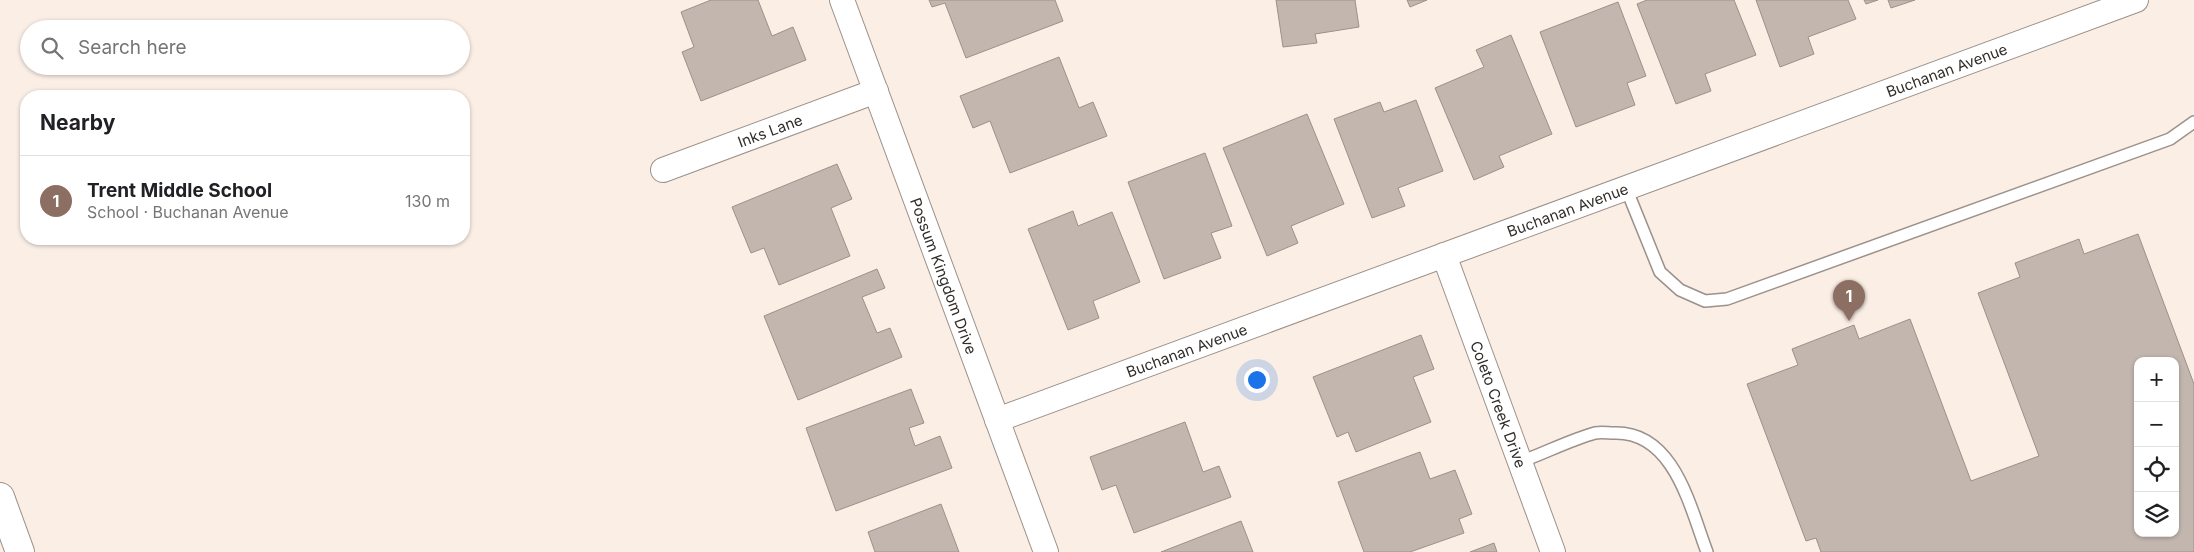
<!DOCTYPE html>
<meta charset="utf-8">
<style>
:root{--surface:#fff;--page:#f6f6f6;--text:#202124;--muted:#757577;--line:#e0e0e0;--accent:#5a5a27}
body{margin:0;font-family:Inter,sans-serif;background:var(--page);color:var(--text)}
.controls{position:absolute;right:15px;bottom:15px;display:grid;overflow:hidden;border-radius:10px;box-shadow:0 1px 4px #0004}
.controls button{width:45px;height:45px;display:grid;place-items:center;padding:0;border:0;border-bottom:1px solid var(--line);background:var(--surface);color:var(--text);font:25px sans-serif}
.you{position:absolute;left:1256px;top:379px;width:18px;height:18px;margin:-12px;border:4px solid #fff;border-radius:50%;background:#1a73e8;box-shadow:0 0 0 8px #1a73e833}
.badge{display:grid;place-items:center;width:32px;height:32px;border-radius:50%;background:var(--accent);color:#fff;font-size:16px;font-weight:700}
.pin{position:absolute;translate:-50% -41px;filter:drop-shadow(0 1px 2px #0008)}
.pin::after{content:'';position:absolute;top:26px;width:18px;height:15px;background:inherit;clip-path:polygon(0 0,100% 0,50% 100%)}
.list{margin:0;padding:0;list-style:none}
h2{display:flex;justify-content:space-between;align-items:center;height:65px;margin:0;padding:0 20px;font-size:21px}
h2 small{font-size:16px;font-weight:400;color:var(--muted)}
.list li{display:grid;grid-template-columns:32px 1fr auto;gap:15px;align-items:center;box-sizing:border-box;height:90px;padding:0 20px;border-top:1px solid var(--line)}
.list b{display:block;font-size:19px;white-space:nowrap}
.list p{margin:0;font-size:16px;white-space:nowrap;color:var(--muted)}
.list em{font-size:16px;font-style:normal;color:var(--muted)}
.icon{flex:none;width:28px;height:28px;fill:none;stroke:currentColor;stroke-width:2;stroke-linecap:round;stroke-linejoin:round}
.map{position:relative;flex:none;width:2194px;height:552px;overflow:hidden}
.search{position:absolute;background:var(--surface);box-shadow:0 1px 4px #0004;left:20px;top:20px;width:450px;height:55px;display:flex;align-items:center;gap:12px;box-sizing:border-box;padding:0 18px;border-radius:28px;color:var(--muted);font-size:19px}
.panel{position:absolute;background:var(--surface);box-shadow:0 1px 4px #0004;left:20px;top:90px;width:450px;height:155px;border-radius:20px}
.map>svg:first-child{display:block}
</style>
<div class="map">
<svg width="2194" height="552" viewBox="0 0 2194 552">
<rect width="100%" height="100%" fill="#faeee5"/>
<!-- building -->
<path fill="#c2b6ae" stroke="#9c9189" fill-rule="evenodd" d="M711 0H758L772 36 793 27 806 60 701 101 682 52 694 47 681 12Z
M929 0H1055L1063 21 966 58 945 3 932 7Z
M1276 0H1355L1359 27 1315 34 1317 43 1283 47Z
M1407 0H1427L1410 7Z
M1647 0H1734L1756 55 1705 74 1711 91 1676 104 1637 4Z
M1756 0H1848L1856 19 1808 37 1814 54 1780 67Z
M1864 0H1878L1866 4Z
M1888 0H1915L1891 8Z
M1618 2 1646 76 1627 83 1635 105 1576 127 1540 32Z
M1511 35 1552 134 1499 156 1504 167 1474 180 1435 88 1484 67 1476 50Z
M1059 57 1079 108 1093 102 1107 136 1010 173 990 121 973 128 960 96Z
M1416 100 1443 171 1398 188 1405 206 1372 218 1334 119 1380 102 1384 112Z
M1307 114 1344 204 1291 226 1298 243 1267 256 1223 148Z
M1205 153 1232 226 1211 233 1221 258 1164 279 1128 182Z
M837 164 852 199 831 208 850 256 779 285 764 248 751 253 732 207Z
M1073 211 1078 226 1112 212 1140 282 1093 301 1099 318 1068 330 1028 229Z
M2138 234 2194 384V552H1821L1816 538 1806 541 1747 384 1798 365 1792 349 1854 325 1859 339 1910 319 1971 481 2039 456 1978 293 2020 277 2015 263 2079 239 2084 254ZM2138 361H2175V533H2138Z
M877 269 885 288 862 297 877 333 890 328 902 357 798 400 764 316Z
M1421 335 1434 369 1413 377 1431 422 1356 452 1348 432 1337 437 1313 377Z
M911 389 924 423 909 428 915 446 940 436 952 468 836 511 806 428Z
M1185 422 1203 472 1219 466 1231 497 1134 533 1116 485 1102 490 1090 457Z
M1420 452 1430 479 1455 470 1472 514 1459 519 1464 533 1410 552H1364L1338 482Z
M941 504 959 552H875L868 532Z
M1241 521 1253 552H1161Z
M1494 543 1497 552H1470Z"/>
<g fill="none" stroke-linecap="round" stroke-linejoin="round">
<!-- service casing -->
<g stroke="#9c918a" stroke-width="14">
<path id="service" d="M1626 188 1660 272 1680 290 1705 301 1727 299 2170 139 2194 122
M1520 462C1545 453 1570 440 1595 433 1601 432 1608 433 1614 433 1674 431 1690 507 1707 552"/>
</g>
<!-- minor casing -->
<g stroke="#9c918a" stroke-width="26">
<g id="minor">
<path id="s1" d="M842 0 1046 552"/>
<path id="s2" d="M663 170 876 91"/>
<path id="s3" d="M1444 255 1553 552"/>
<path id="s4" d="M997 420 2136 0"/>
</g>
</g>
<!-- secondary casing -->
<g stroke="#9c918a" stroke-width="30">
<path id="secondary" d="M0 497 20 552"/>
</g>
<!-- service -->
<use href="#service" stroke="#fff" stroke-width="11"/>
<!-- minor -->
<use href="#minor" stroke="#fff" stroke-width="24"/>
<!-- secondary -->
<use href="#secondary" stroke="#fff" stroke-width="28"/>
</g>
<g text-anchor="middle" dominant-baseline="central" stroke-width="4.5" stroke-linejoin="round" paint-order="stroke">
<!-- street labels -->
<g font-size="15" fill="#302c29" stroke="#fff">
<text stroke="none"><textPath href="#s4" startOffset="1012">Buchanan Avenue</textPath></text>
<text stroke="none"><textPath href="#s2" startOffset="114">Inks Lane</textPath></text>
<text stroke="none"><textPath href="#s4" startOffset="608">Buchanan Avenue</textPath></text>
<text stroke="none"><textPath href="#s1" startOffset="294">Possum Kingdom Drive</textPath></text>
<text stroke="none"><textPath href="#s4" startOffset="202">Buchanan Avenue</textPath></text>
<text stroke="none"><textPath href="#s3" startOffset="159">Coleto Creek Drive</textPath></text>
</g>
</g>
</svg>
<div class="controls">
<button>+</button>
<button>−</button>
<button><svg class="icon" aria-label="locate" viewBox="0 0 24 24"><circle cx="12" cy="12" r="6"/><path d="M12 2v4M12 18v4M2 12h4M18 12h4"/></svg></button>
<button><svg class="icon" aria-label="layers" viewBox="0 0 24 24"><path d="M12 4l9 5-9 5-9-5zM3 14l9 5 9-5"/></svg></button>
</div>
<div class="you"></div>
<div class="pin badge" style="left:1849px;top:321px;background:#8d6e63">1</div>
<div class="search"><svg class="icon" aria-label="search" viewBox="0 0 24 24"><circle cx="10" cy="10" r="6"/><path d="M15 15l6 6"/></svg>Search here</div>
<section class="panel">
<h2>Nearby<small></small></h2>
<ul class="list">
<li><span class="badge" style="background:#8d6e63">1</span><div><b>Trent Middle School</b><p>School · Buchanan Avenue</p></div><em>130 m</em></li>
</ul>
</section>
</div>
